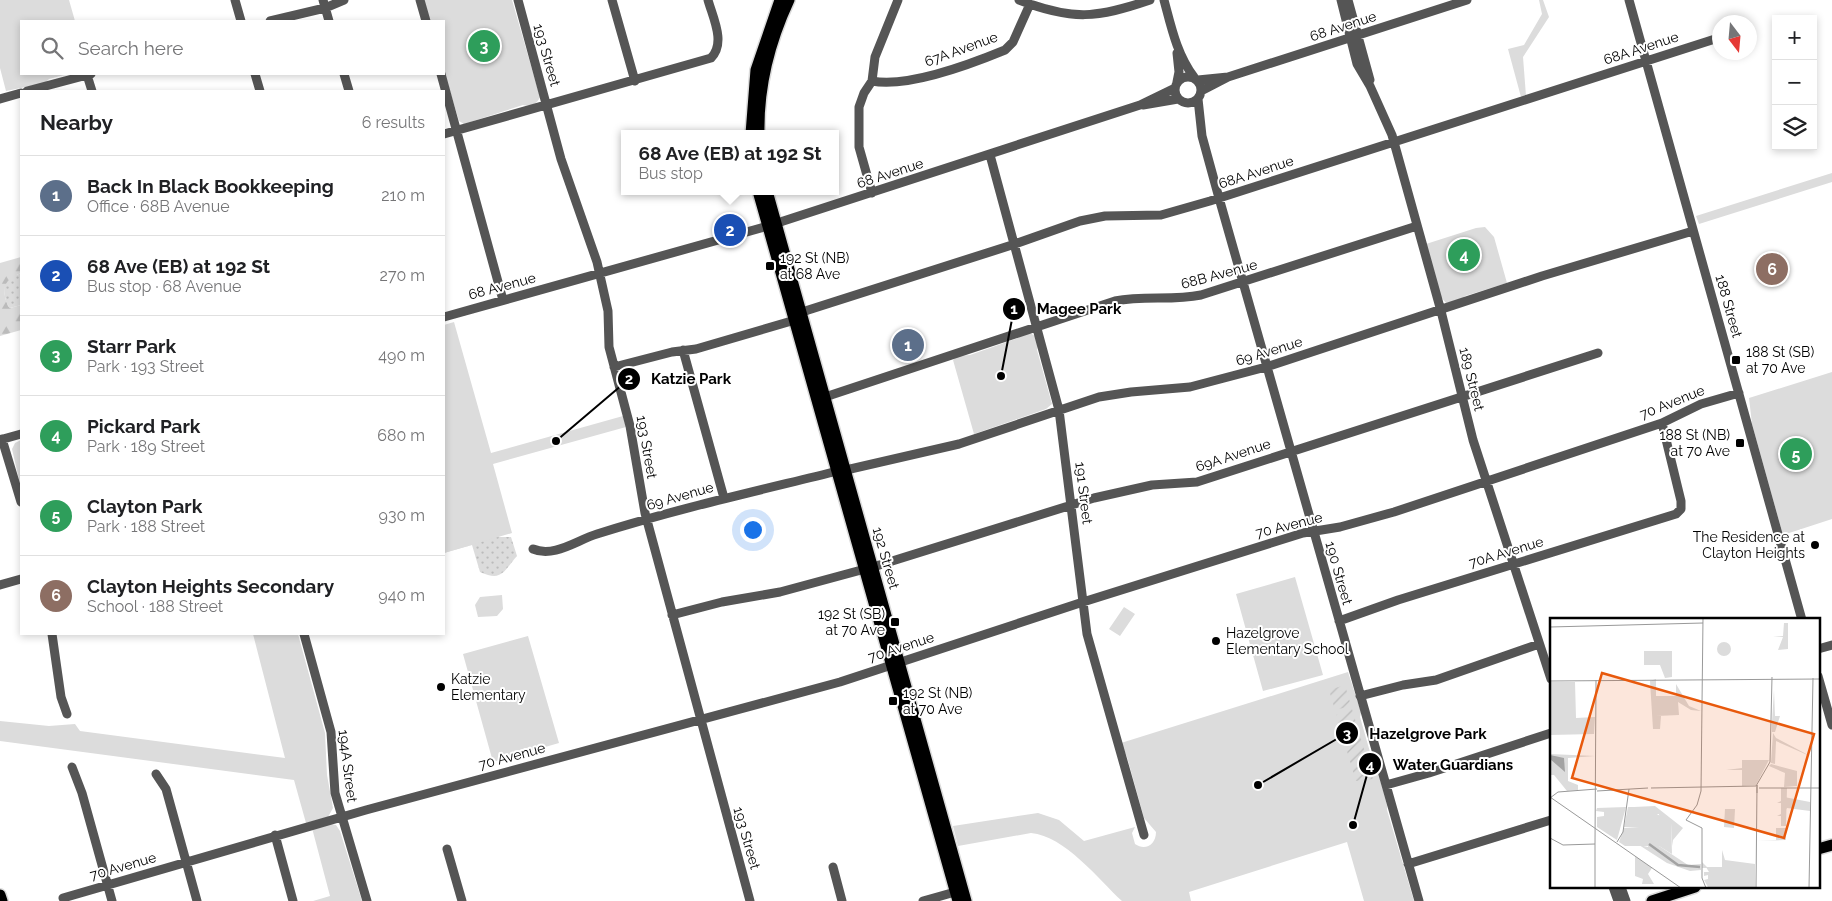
<!DOCTYPE html>
<meta charset="utf-8">
<style>
:root{--surface:#fff;--page:#f6f6f6;--text:#202124;--muted:#757577;--line:#e0e0e0;--accent:#000}
body{margin:0;font-family:Raleway,sans-serif;background:var(--page);color:var(--text)}
.controls{position:absolute;right:15px;top:15px;display:grid;overflow:hidden;border-radius:0px;box-shadow:0 2px 8px #0003}
.controls button{width:45px;height:45px;display:grid;place-items:center;padding:0;border:0;border-bottom:1px solid var(--line);background:var(--surface);color:var(--text);font:25px sans-serif}
.compass{position:absolute;left:1712px;top:15px;width:45px;height:45px;border-radius:50%;background:var(--surface);box-shadow:0 2px 8px #0003;rotate:164deg}
.you{position:absolute;left:752px;top:529px;width:18px;height:18px;margin:-12px;border:4px solid #fff;border-radius:50%;background:#1a73e8;box-shadow:0 0 0 8px #1a73e833}
.badge{display:grid;place-items:center;width:32px;height:32px;border-radius:50%;background:var(--accent);color:#fff;font-size:16px;font-weight:700}
.pin{position:absolute;translate:-50% -50%;border:2px solid #fff;box-shadow:0 1px 5px #0006}
.popup{position:absolute;left:621px;top:130px;width:218px;height:65px;box-sizing:border-box;display:grid;place-content:center;border-radius:0px;background:var(--surface);filter:drop-shadow(0 1px 4px #0005);font-size:16px;white-space:nowrap;color:var(--muted)}
.popup b{font-size:19px;color:var(--text)}
.popup::after{content:'';position:absolute;left:50%;top:100%;margin-left:-10px;border:10px solid transparent;border-top-color:var(--surface)}
.list{margin:0;padding:0;list-style:none}
h2{display:flex;justify-content:space-between;align-items:center;height:65px;margin:0;padding:0 20px;font-size:21px}
h2 small{font-size:16px;font-weight:400;color:var(--muted)}
.list li{display:grid;grid-template-columns:32px 1fr auto;gap:15px;align-items:center;box-sizing:border-box;height:80px;padding:0 20px;border-top:1px solid var(--line)}
.list b{display:block;font-size:19px;white-space:nowrap}
.list p{margin:0;font-size:16px;white-space:nowrap;color:var(--muted)}
.list em{font-size:16px;font-style:normal;color:var(--muted)}
.icon{flex:none;width:28px;height:28px;fill:none;stroke:currentColor;stroke-width:2;stroke-linecap:round;stroke-linejoin:round}
.map{position:relative;flex:none;width:1832px;height:901px;overflow:hidden}
.search{position:absolute;background:var(--surface);box-shadow:0 2px 8px #0003;left:20px;top:20px;width:425px;height:55px;display:flex;align-items:center;gap:12px;box-sizing:border-box;padding:0 18px;border-radius:0px;color:var(--muted);font-size:19px}
.panel{position:absolute;background:var(--surface);box-shadow:0 2px 8px #0003;left:20px;top:90px;width:425px;height:545px;border-radius:0px}
.map>svg:first-child{display:block}
</style>
<div class="map">
<svg width="1832" height="901" viewBox="0 0 1832 901">
<defs>
<pattern id="grass-dots" width="8" height="8" patternUnits="userSpaceOnUse" patternTransform="scale(1.25)"><rect width="8" height="8" fill="#dcdcdc"/><path d="M2 2h.1M6 6h.1" fill="none" stroke="#bbb" stroke-width="1.8" stroke-linecap="round"/></pattern>
<pattern id="forest-firs" width="22" height="20" patternUnits="userSpaceOnUse" patternTransform="scale(1.25)"><rect width="22" height="20" fill="#dcdcdc"/><path d="M5 1l3.5 6h-7zM16 11l3.5 6h-7z" fill="#bbb"/></pattern>
<pattern id="garden-furrows" width="10" height="10" patternUnits="userSpaceOnUse" patternTransform="scale(1.25)"><rect width="10" height="10" fill="#dcdcdc"/><path d="M-1 1l2-2M0 10L10 0M9 11l2-2" fill="none" stroke="#bbb"/></pattern>
</defs>
<rect width="100%" height="100%" fill="#fff"/>
<!-- grass -->
<path fill="url(#grass-dots)" d="M21 273V305L10 308C5 303 2 287 6 280 9 276 17 275 21 273Z
M444 506 494 534 500 537H511L517 556C503 572 502 582 480 572L472 545 444 553Z"/>
<!-- forest -->
<path fill="url(#forest-firs)" d="M21 257V273C4 280 1 287 8 306L10 308 21 305V330L0 336V263Z"/>
<!-- park -->
<path fill="#dcdcdc" d="M0 0H69L75 21H21V74H68L49 79 45 83 6 91 0 68Z
M424 0H512L540 97C537 104 531 107 523 105L464 124 459 121 444 71V21H430Z
M1539 0H1543L1549 17 1523 57 1526 96 1521 97 1508 49 1524 45 1542 14Z
M1832 173V182L1699 224 1696 216Z
M1485 227 1494 237 1507 283 1465 296 1461 300 1446 303 1441 297 1426 244 1476 228Z
M454 322 491 453 623 416 626 427 493 464 512 533 444 553V325Z
M1030 333 1035 336 1038 345 1037 350 1052 404 1046 409 974 434 953 360 958 356 970 355 1018 338 1022 334Z
M1832 372V519L1783 535 1752 424 1749 398Z
M21 440V488L12 449 15 443Z
M1295 577 1323 675 1263 691 1236 594Z
M502 595 503 609 497 616 478 617 475 605 480 597Z
M1124 607 1135 614 1120 636 1109 629Z
M253 634H298L325 733 327 775 333 808 328 817 306 823 294 780 0 741V721L49 726 75 724 80 731 285 758Z
M528 636 559 743 493 762 463 654Z
M1348 672 1361 712 1360 717 1374 766 1377 769 1387 805V810L1414 901H1364L1347 842 1189 892 1191 901H1122C1098 879 1065 836 1031 833L958 846 953 826 1038 813 1059 820 1084 841 1135 827 1132 833 1135 844C1145 851 1156 845 1156 832L1144 818 1127 757 1121 743Z
M331 824 336 825 340 831 362 901H313L330 896 312 828Z"/>
<!-- garden -->
<path fill="url(#garden-furrows)" d="M1345 685 1351 706 1335 710 1329 690Z
M1352 709 1373 779 1356 781 1336 715Z"/>
<g fill="none" stroke-linecap="round" stroke-linejoin="round">
<!-- major casing -->
<g stroke="#dbdbdb" stroke-width="14">
<path id="major" d="M751 134 756 70 780 0
M759 134C758 87 769 43 789 0
M758 191 958 901
M767 191 966 901
M1818 849 1832 845
M0 895 2 901
M1652 901 1695 887"/>
</g>
<!-- minor -->
<path stroke="#555" stroke-width="9" d="M235 0 241 21
M323 0 329 21
M420 0 426 21
M518 0 561 159 597 262 608 311 609 347 630 426 645 513 750 901
M612 0 635 81
M1019 0C1073 21 1097 18 1150 0
M1164 0C1171 26 1177 55 1194 77
M1341 0 1357 64 1370 86 1392 135 1441 311 1473 440 1551 679
M1348 0 1370 80
M1629 0 1802 620
M270 21 325 8 344 0
M1177 53 1179 72 1177 82
M255 74 260 91
M344 74 349 91
M441 74 503 300
M87 75 92 91
M1175 90a13 13 0 1 1 26 0a13 13 0 1 1-26 0Z
M1198 80 1228 77
M872 81C908 88 971 64 1005 50L1013 42 1030 4
M27 91 91 74
M1201 91 1228 77 1467 0
M0 99 21 93
M1198 99 1202 136 1219 198 1419 901
M1143 105 1178 99
M444 134 711 58C726 43 713 18 708 0
M990 155 1059 410 1087 634 1144 835
M872 193 859 147V107L864 93 872 81 875 57 898 0
M802 312 1015 244 1080 221 1105 216 1161 215 1210 201 1715 39
M444 317 768 226 1140 105 1175 88
M683 350 724 498
M614 367 672 352 696 349 795 320
M825 397 1115 301C1144 295 1172 301 1201 295L1417 226
M2 439 21 502
M0 440 21 434
M846 470 959 444 1099 397 1131 392 1190 387 1266 367 1542 276 1693 231
M533 549C554 558 577 540 597 534 676 509 757 491 838 471
M873 567 1094 498 1152 485 1197 482 1598 353
M0 585 21 579
M672 615 722 602 780 592 865 569
M1339 621 1398 600 1676 514 1681 509V501L1662 423
M52 634 61 697 67 714
M304 634 331 732 335 793 367 901
M1818 649 1832 645
M1818 676 1832 725
M1360 696 1403 685 1436 680 1539 644
M72 767 82 793 112 901
M156 774 166 789 197 901
M1386 785 1429 773 1551 733
M275 835 293 901
M447 849 462 901
M1408 864 1551 820
M833 867 842 901
M1613 887 1618 901
M1621 887 1626 901
M63 898 366 810 840 682 1083 602 1303 533 1340 527 1394 512 1662 423 1701 404 1739 393
M923 901 955 892"/>
<!-- major -->
<use href="#major" stroke="#000" stroke-width="11"/>
</g>
<!-- markers -->
<g fill="#000" stroke="#fff" stroke-width="2">
<rect x="765" y="261" width="10" height="10" rx="2.5"/>
<rect x="1731" y="355" width="10" height="10" rx="2.5"/>
<rect x="1735" y="438" width="10" height="10" rx="2.5"/>
<circle cx="1815" cy="545" r="5"/>
<rect x="890" y="617" width="10" height="10" rx="2.5"/>
<circle cx="1216" cy="641" r="5"/>
<circle cx="441" cy="687" r="5"/>
<rect x="888" y="696" width="10" height="10" rx="2.5"/>
</g>
<g text-anchor="middle" dominant-baseline="central" stroke-width="4" stroke-linejoin="round" paint-order="stroke">
<!-- street labels -->
<g font-size="14" fill="#000" stroke="#fff">
<text transform="translate(1343 26) rotate(-18)">68 Avenue</text>
<text transform="translate(1641 48) rotate(-18)">68A Avenue</text>
<text transform="translate(961 49) rotate(-20)">67A Avenue</text>
<text transform="translate(547 55) rotate(74)">193 Street</text>
<text transform="translate(1256 172) rotate(-18)">68A Avenue</text>
<text transform="translate(890 173) rotate(-18)">68 Avenue</text>
<text transform="translate(1219 274) rotate(-15)">68B Avenue</text>
<text transform="translate(502 286) rotate(-15)">68 Avenue</text>
<text transform="translate(1729 306) rotate(74)">188 Street</text>
<text transform="translate(1269 351) rotate(-17)">69 Avenue</text>
<text transform="translate(1472 379) rotate(76)">189 Street</text>
<text transform="translate(1672 402) rotate(-22)">70 Avenue</text>
<text transform="translate(647 447) rotate(80)">193 Street</text>
<text transform="translate(1233 455) rotate(-18)">69A Avenue</text>
<text transform="translate(1084 493) rotate(83)">191 Street</text>
<text transform="translate(680 496) rotate(-16)">69 Avenue</text>
<text transform="translate(1289 525) rotate(-14)">70 Avenue</text>
<text transform="translate(1506 552) rotate(-17)">70A Avenue</text>
<text transform="translate(886 558) rotate(74)">192 Street</text>
<text transform="translate(1339 573) rotate(74)">190 Street</text>
<text transform="translate(901 647) rotate(-18)">70 Avenue</text>
<text transform="translate(512 756) rotate(-15)">70 Avenue</text>
<text transform="translate(348 766) rotate(83)">194A Street</text>
<text transform="translate(747 838) rotate(74)">193 Street</text>
<text transform="translate(123 866) rotate(-16)">70 Avenue</text>
</g>
<!-- poi labels -->
<g font-size="14" fill="#000" stroke="#fff" text-anchor="start">
<text x="780" y="258">192 St (NB)<tspan x="780" dy="16">at 68 Ave</tspan></text>
<text x="1746" y="352">188 St (SB)<tspan x="1746" dy="16">at 70 Ave</tspan></text>
<text x="1730" y="435" text-anchor="end">188 St (NB)<tspan x="1730" dy="16">at 70 Ave</tspan></text>
<text x="1805" y="537" text-anchor="end">The Residence at<tspan x="1805" dy="16">Clayton Heights</tspan></text>
<text x="885" y="614" text-anchor="end">192 St (SB)<tspan x="885" dy="16">at 70 Ave</tspan></text>
<text x="1226" y="633">Hazelgrove<tspan x="1226" dy="16">Elementary School</tspan></text>
<text x="451" y="679">Katzie<tspan x="451" dy="16">Elementary</tspan></text>
<text x="903" y="693">192 St (NB)<tspan x="903" dy="16">at 70 Ave</tspan></text>
</g>
</g>
<!-- overview -->
<g transform="translate(1550 618)">
<rect width="270" height="270" fill="#fff"/>
<path d="M76 189 67 222 47 209V199L54 198V194L46 193 47 190ZM78 189H84V203L105 195 121 204 122 236 109 228H75L69 224 74 210H89L74 209Z" fill="#dcdcdc"/>
<path d="M234 179 260 184V193L237 190 234 194ZM105 188 133 210 123 222 122 228 121 205 110 204 109 196H106V204H84V189ZM100 222 138 247 151 246V252L140 253 117 245 89 227 98 229ZM85 238 102 250 98 256 104 266H92L93 261 85 258ZM175 244 189 270 158 269 154 262 158 261V257L154 258V254H159L156 249H173Z" fill="#dcdcdc"/>
<path d="M234 5H238V31L228 32 233 19 223 18H233ZM167 31a7 7 0 1 1 14 0a7 7 0 1 1-14 0ZM94 33H122V59L115 60 110 47H94ZM106 61V78H126V66L139 88 151 93 141 92 128 84 129 97 106 98H111L110 111H103L100 63ZM0 64H25L26 100 45 99 44 116 0 117ZM224 72 225 98H230L225 114H222V104ZM223 115 226 120 262 139 226 123 225 146 221 145ZM0 136 45 138 18 140V163L28 167V172L17 173 4 157H0ZM192 142H219L206 167 192 168V152H176L192 150ZM221 146 247 153V168L234 169 235 155 219 148ZM231 170H237L236 208H231V198H227L231 196V185H227L231 183ZM175 191H185L184 210 174 209ZM226 210H236V222L207 223 226 222ZM172 232 175 242 205 246V270L179 269 178 250H152V244L157 249H172Z" fill="#dcdcdc"/>
<path d="M0 137 14 140 15 154 0 141Z" fill="#a3a3a3"/>
<path fill="none" stroke="#a3a3a3" stroke-width="2.5" d="M99 226 128 247 150 249"/>
<path fill="none" stroke="#999" stroke-width="1" d="M0 9 153 5M0 63 270 61M206 168 220 144 222 59M101 170 206 168M209 170H270M47 173 98 170M0 179 131 270M0 180 8 174 47 171M136 202 152 210V260L156 270M136 202 147 187 151 173 153 0M0 220 13 227 45 226M67 224 73 214 79 171M45 226 46 62M45 270V226M206 270 207 167V175M259 270 263 60"/>
<path fill="#e8590c" fill-opacity="0.15" stroke="#e8590c" stroke-width="2.5" d="M52 55 264 116 234 220 22 160Z"/>
<rect width="270" height="270" fill="none" stroke="#000" stroke-width="2.5"/>
</g>
<!-- callouts -->
<path fill="none" stroke="#000" stroke-width="2" d="M1001 376L1014 309M556 441L629 379M1258 785L1347 733M1353 825L1370 764"/>
<g fill="#000" stroke="#fff" stroke-width="2">
<circle cx="1001" cy="376" r="5"/>
<circle cx="556" cy="441" r="5"/>
<circle cx="1258" cy="785" r="5"/>
<circle cx="1353" cy="825" r="5"/>
<circle cx="1014" cy="309" r="12"/>
<circle cx="629" cy="379" r="12"/>
<circle cx="1347" cy="733" r="12"/>
<circle cx="1370" cy="764" r="12"/>
</g>
<g font-size="15" text-anchor="middle" font-weight="bold" fill="#fff">
<text x="1014" y="314">1</text>
<text x="629" y="384">2</text>
<text x="1347" y="739">3</text>
<text x="1370" y="770">4</text>
</g>
<g font-size="15" text-anchor="middle" font-weight="bold" fill="#000" stroke="#fff" stroke-width="4" stroke-linejoin="round" paint-order="stroke">
<text x="1079" y="314">Magee Park</text>
<text x="691" y="384">Katzie Park</text>
<text x="1428" y="739">Hazelgrove Park</text>
<text x="1453" y="770">Water Guardians</text>
</g>
</svg>
<div class="controls">
<button>+</button>
<button>−</button>
<button><svg class="icon" aria-label="layers" viewBox="0 0 24 24"><path d="M12 4l9 5-9 5-9-5zM3 14l9 5 9-5"/></svg></button>
</div>
<svg class="compass" viewBox="-18 -18 36 36"><path d="M0-13l5 13h-10z" fill="#e53935"/><path d="M0 13l5-13h-10z" fill="#757577"/></svg>
<div class="you"></div>
<div class="pin badge" style="left:908px;top:345px;background:#5c6f8a">1</div>
<div class="pin badge" style="left:730px;top:230px;background:#1a4fb4">2</div>
<div class="popup"><b>68 Ave (EB) at 192 St</b>Bus stop</div>
<div class="pin badge" style="left:484px;top:46px;background:#2e9e5b">3</div>
<div class="pin badge" style="left:1464px;top:255px;background:#2e9e5b">4</div>
<div class="pin badge" style="left:1796px;top:454px;background:#2e9e5b">5</div>
<div class="pin badge" style="left:1772px;top:269px;background:#8d6e63">6</div>
<div class="search"><svg class="icon" aria-label="search" viewBox="0 0 24 24"><circle cx="10" cy="10" r="6"/><path d="M15 15l6 6"/></svg>Search here</div>
<section class="panel">
<h2>Nearby<small>6 results</small></h2>
<ul class="list">
<li><span class="badge" style="background:#5c6f8a">1</span><div><b>Back In Black Bookkeeping</b><p>Office · 68B Avenue</p></div><em>210 m</em></li>
<li><span class="badge" style="background:#1a4fb4">2</span><div><b>68 Ave (EB) at 192 St</b><p>Bus stop · 68 Avenue</p></div><em>270 m</em></li>
<li><span class="badge" style="background:#2e9e5b">3</span><div><b>Starr Park</b><p>Park · 193 Street</p></div><em>490 m</em></li>
<li><span class="badge" style="background:#2e9e5b">4</span><div><b>Pickard Park</b><p>Park · 189 Street</p></div><em>680 m</em></li>
<li><span class="badge" style="background:#2e9e5b">5</span><div><b>Clayton Park</b><p>Park · 188 Street</p></div><em>930 m</em></li>
<li><span class="badge" style="background:#8d6e63">6</span><div><b>Clayton Heights Secondary</b><p>School · 188 Street</p></div><em>940 m</em></li>
</ul>
</section>
</div>
